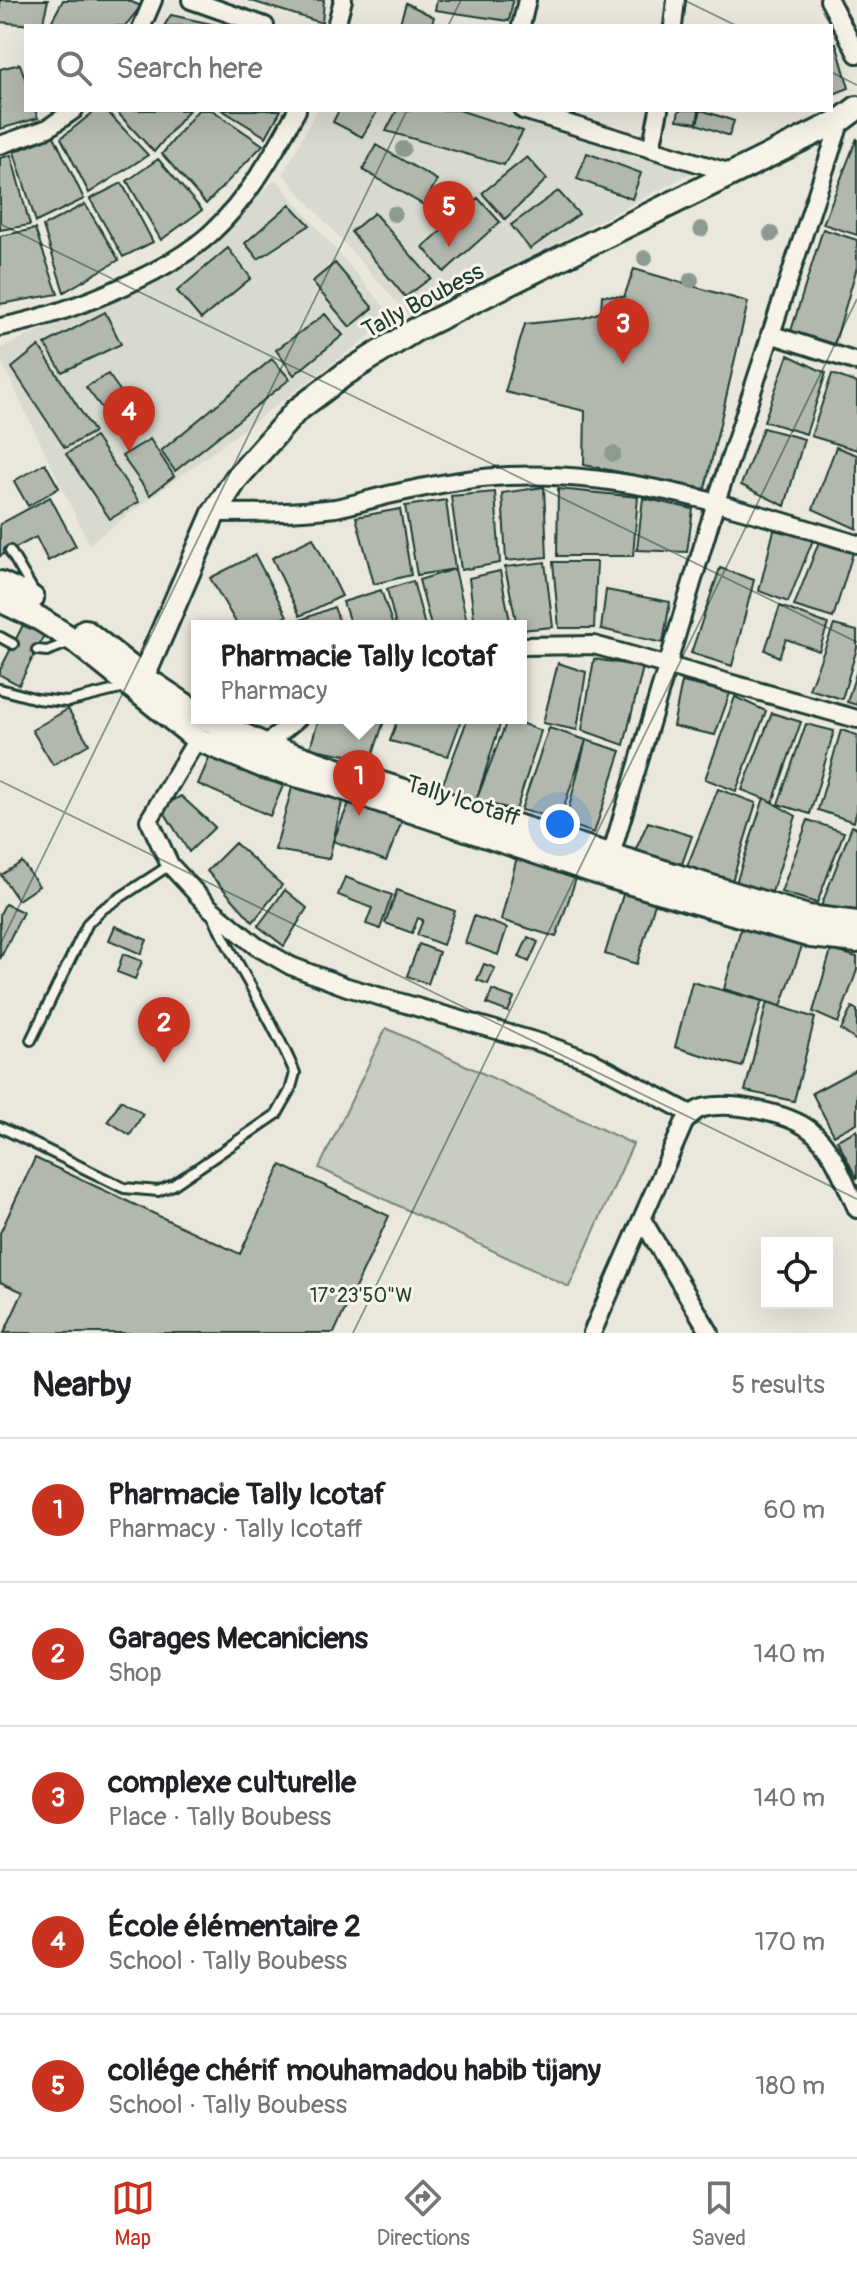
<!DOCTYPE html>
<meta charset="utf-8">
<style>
:root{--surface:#fff;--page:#f2f2f2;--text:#202124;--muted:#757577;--line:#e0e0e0;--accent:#c8321e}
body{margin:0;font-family:Pangolin,sans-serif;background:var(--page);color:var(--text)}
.controls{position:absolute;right:24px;bottom:24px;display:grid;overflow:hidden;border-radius:0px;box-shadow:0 8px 32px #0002}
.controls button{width:72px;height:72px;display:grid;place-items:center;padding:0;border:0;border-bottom:2px solid var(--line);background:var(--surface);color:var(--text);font:40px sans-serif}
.you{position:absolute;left:560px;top:824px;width:28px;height:28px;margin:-20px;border:6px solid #fff;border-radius:50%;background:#1a73e8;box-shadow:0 0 0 12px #1a73e833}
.badge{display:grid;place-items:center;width:52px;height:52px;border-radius:50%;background:var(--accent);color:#fff;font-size:26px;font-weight:700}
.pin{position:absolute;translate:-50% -66px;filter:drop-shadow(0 2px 4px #0008)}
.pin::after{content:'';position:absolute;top:42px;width:28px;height:24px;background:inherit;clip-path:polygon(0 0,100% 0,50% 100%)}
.popup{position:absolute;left:191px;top:620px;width:336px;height:104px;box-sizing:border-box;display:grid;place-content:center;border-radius:0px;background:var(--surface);filter:drop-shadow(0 2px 6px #0005);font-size:26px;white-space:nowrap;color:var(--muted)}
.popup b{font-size:30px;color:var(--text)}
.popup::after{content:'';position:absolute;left:50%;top:100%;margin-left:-16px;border:16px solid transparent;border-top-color:var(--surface)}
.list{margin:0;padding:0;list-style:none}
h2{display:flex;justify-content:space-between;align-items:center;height:104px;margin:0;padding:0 32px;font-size:34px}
h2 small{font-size:26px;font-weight:400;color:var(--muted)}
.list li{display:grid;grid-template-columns:52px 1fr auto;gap:24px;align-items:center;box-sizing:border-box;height:144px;padding:0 32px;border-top:2px solid var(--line)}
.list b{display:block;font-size:30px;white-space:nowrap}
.list p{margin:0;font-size:26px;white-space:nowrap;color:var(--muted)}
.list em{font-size:26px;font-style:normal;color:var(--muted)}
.icon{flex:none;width:44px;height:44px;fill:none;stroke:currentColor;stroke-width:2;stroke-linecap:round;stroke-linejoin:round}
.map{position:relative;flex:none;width:857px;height:1333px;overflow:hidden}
.search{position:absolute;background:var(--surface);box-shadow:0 8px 32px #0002;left:24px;right:24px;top:24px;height:88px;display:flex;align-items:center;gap:20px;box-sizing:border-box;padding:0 28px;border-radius:0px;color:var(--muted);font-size:30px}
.sheet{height:824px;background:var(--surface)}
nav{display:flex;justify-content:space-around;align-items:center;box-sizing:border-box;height:112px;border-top:2px solid var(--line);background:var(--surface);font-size:22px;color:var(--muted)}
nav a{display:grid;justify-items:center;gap:4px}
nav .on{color:var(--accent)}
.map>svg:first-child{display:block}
</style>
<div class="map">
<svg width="857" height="1333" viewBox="0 0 857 1333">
<rect width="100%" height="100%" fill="#eae8dd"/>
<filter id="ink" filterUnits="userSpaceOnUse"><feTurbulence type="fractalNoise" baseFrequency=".0125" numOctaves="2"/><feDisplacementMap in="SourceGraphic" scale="16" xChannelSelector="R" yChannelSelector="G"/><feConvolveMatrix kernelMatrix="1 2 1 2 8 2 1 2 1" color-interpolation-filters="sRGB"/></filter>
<g filter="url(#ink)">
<!-- built -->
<path fill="#d9dacf" d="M317 110H501L697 170 411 319 283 174Z
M276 179 394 318 89 544 0 359V348L182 268Z"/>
<!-- green -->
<path fill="#c8ccc1" stroke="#74847a" stroke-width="2" d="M386 1028 633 1144 569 1287 319 1168Z"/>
<!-- building -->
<path fill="#b2b8ae" stroke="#1f3d34" stroke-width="2" d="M0 0H48L42 26 0 22Z
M63 0H127L141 6 125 26H49Z
M248 0H324L322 23Z
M437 0H513L509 21 435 10Z
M406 3 434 17 431 26H399Z
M171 15 221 26H164Z
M831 43H836L849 88 831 95Z
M20 64 26 81V110H35L38 118 0 129V69Z
M96 110H106L148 155 89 193 61 138Z
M115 110H189L154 152Z
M198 110H212L263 145 206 204 162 154Z
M222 110H281L266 137Z
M339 110H378L362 137 333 122Z
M397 110H459L523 131 504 165 386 131Z
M679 110H699L697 123 677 120Z
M701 110 734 121 729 136 697 124Z
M54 136 84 199 36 222 14 152Z
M857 138V235L823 224Z
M376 145 437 180 424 205 363 170Z
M587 153 641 173 632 199 577 179Z
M11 155 30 225 0 230V158Z
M527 157 547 179 505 219 482 193Z
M158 159 202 210 161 240 127 181Z
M122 183 153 242 123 257 90 199Z
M558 191 579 214 530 249 511 225Z
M478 198 500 222 444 272 423 247Z
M85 204 119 260 64 292 43 226Z
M290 204 310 225 258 259 245 243Z
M374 213 431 278 405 297 351 232Z
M35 229 58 294 0 304V236Z
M823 229 857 240V267L834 346 791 331Z
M228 248 251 278 201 319 177 291Z
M335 263 373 308 350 327 312 282Z
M634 269 748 302 705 489 584 465 585 411 505 392 525 324 584 318 601 312 602 295 624 297Z
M105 312 121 344 62 372 45 344Z
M325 314 343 335 294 375 276 350Z
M39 346 94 432 65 448 12 368Z
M788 355 826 373 806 434 764 421Z
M272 359 290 379 175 471 161 451Z
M108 374 142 421 122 435 86 387Z
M832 374 857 383V450L811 436Z
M763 428 804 439 785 506 741 485Z
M95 437 139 502 110 519 66 454Z
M150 439 174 476 150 495 122 456Z
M836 447 857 455V529L813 509Z
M45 463 59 488 28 506 14 481Z
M544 487 547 557 506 561 502 493Z
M558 489 638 497 633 556H557Z
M495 492 500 563 461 570 451 496Z
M50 497 76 546 48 561 36 537 0 556V524Z
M643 498 693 509 687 552 637 550Z
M446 500 455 569 417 575 405 506Z
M400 509 411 575 374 584 356 517Z
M774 530 813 540 788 602 759 591Z
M313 538 342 596 300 616 272 558Z
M819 542 853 553 833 618 794 606Z
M255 555 287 616 268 626H238L210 578Z
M545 562 553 627 521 630V626H517L505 567Z
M553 562H597L594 628H559Z
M720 568 754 580 732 666 691 653Z
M455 569 468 626H431L419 580Z
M500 571 511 626H475L469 578Z
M413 581 425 626H396L387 589Z
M381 590 393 626H351L343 602Z
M606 590 670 602 663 643 601 629Z
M780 606 828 624 819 651 786 639 779 657 765 650Z
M334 607 341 626H297L295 622Z
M24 623 45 633 19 685 0 675V670Z
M834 625 857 631V648L842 699 809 689Z
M594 659 643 667 624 745 582 730Z
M558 663 586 672 577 730 543 723Z
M857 670V705L847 702Z
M682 682 730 693 715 735 673 726Z
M735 697 766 711 736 791 705 779Z
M68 709 89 744 53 765 32 730Z
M772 713 801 722 773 802 742 790Z
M319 718H385L371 760 310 748Z
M398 718H462L448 756 390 741Z
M468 718H502L476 801 441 789Z
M508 718 541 731 516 810 476 801Z
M806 724 834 731 810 814 778 804Z
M549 728 586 740 560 819 521 810Z
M841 730 857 735V810L854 822 818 810Z
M586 740 621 751 594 833 565 823Z
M211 754 283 786 270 816 198 784Z
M293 784 343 798 329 859 275 850Z
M718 789 756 803 732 881 686 869Z
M181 796 215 827 189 852 161 807Z
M764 798 796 816 772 892 736 883Z
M350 801 404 816 386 861 333 841Z
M808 820 844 832 817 903 781 892Z
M648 822 692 836 682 864 635 851Z
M852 826 857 828V912L820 909Z
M235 843 282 885 253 922 207 871Z
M517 857 578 873 556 937 501 920Z
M22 862 39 886 18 900 1 875Z
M345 877 392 895 380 929 366 924 372 908 338 895Z
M625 888 657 896 637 964 605 954Z
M285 890 307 908 284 946 258 926Z
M397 890 455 911 443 945 417 935 423 920 418 918 412 933 385 923Z
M5 904 23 912 0 959V914Z
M474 916 507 928 498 955 465 943Z
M115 926 147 940 141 954 109 940Z
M741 928 803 943 781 1006 724 989Z
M528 937 538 942 529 962 519 957Z
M419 944 439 952 428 984 407 976Z
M831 950 857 957V970L838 1023 813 1012Z
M123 954 142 961 135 979 117 972Z
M484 964 495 968 488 984 477 980Z
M692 982 762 1001 742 1067 675 1047Z
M492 990 514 998 508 1012 487 1004Z
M767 1002 815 1018 794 1101 745 1091Z
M852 1007 857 1010V1041L841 1030Z
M857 1069V1123L834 1135 812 1093Z
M121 1100 143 1114 130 1135 108 1121Z
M857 1130V1179L837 1140Z
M35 1158 240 1254 281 1165 389 1216 334 1333H4L23 1292 0 1282V1233Z"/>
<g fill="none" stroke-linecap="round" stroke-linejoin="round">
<!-- service casing -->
<g stroke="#1f3d34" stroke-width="14">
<path id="service" d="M10 551 34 592
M0 637 13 644
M37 650 47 651 68 643
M0 689 37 699 67 702 128 687
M31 1040 88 923 101 910 170 865
M0 1127 124 1188 158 1191 173 1185 277 1114 290 1091 295 1073C272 1018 239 970 213 916"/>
</g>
<!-- minor casing -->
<g stroke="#1f3d34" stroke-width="22">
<path id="minor" d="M191 0 265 26
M829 0 857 54
M142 26 153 0
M336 26 343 0
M521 26 527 0
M673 26 676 0
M523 110 734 174
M0 145 48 128 74 110
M651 149 659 110
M0 327C61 316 163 276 210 234 247 200 274 154 297 110
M770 334 857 362
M214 513C254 513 295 513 335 508 353 505 370 499 388 495 428 486 467 478 508 476 628 470 743 510 857 544
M521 646 594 645 857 719
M197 739 149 820 170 865 210 908 256 946 291 966 347 987 541 1043 589 1060 691 1114
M265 745 298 718
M611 855 716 502 841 120
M643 1221 710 1333
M592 1333 684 1123C690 1116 695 1110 703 1108 730 1101 788 1113 810 1130 834 1148 845 1184 857 1209"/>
</g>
<!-- tertiary casing -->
<g stroke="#1f3d34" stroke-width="28">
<path id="tertiary" d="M0 583 32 598
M0 600 40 619 75 641 197 739 263 766 336 786 611 877 811 936 857 941
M85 631 143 677 197 713
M143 677 214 513 236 479 296 411 345 374 415 330 841 120 857 108
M205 718 265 745 334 769 808 917 857 923"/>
</g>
<!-- service -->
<use href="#service" stroke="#f7f3e8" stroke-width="8"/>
<!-- minor -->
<use href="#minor" stroke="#f7f3e8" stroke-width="16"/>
<!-- tertiary -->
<use href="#tertiary" stroke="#f7f3e8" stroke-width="22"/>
</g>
<!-- trees -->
<g fill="#8d9a8f">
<circle cx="403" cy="149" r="8"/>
<circle cx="394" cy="214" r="8"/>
<circle cx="701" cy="229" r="8"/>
<circle cx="771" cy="234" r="8"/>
<circle cx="645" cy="258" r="8"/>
<circle cx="691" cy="280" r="8"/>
<circle cx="613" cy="454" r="8"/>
</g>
</g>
<!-- ticks -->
<path fill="none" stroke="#1f3d34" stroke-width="2" stroke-opacity="0.45" d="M684 0 737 26M448 26 461 0M831 72 857 85M0 224 857 642M0 781 857 1199M0 945 407 110M353 1333 857 299"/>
<g text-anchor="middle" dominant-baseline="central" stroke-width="6" stroke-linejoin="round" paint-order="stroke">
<!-- street labels -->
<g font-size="24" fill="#1f3d34" stroke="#f7f3e8">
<text transform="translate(423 301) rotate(-28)">Tally Boubess</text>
<text transform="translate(463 801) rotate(18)">Tally Icotaff</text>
</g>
</g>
<g font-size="20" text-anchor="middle" fill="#1f3d34" stroke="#f7f3e8" stroke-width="6" stroke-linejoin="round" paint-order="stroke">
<text x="361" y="1302">17°23'50"W</text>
</g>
</svg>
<div class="controls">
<button><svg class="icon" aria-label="locate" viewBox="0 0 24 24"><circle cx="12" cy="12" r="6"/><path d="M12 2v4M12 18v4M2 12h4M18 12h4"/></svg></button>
</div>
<div class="you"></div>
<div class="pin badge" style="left:359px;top:816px">1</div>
<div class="popup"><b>Pharmacie Tally Icotaf</b>Pharmacy</div>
<div class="pin badge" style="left:164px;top:1063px">2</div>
<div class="pin badge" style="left:623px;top:364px">3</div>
<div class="pin badge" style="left:129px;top:452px">4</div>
<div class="pin badge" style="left:449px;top:247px">5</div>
<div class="search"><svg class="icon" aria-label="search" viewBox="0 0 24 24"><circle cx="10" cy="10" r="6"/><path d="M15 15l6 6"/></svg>Search here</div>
</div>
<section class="sheet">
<h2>Nearby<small>5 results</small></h2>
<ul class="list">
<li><span class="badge">1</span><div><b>Pharmacie Tally Icotaf</b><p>Pharmacy · Tally Icotaff</p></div><em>60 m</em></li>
<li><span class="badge">2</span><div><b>Garages Mecaniciens</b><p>Shop</p></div><em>140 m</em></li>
<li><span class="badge">3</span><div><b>complexe culturelle</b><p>Place · Tally Boubess</p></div><em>140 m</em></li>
<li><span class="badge">4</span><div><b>École élémentaire 2</b><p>School · Tally Boubess</p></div><em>170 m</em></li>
<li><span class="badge">5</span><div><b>collége chérif mouhamadou habib tijany</b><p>School · Tally Boubess</p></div><em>180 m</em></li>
</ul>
</section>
<nav>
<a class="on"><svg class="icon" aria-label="map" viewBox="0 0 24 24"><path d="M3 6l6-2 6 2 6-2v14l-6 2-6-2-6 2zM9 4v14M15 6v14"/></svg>Map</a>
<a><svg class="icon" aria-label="directions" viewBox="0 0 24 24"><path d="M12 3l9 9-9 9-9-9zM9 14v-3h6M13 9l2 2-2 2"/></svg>Directions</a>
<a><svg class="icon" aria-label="saved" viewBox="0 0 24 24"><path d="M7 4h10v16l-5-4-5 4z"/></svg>Saved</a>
</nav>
